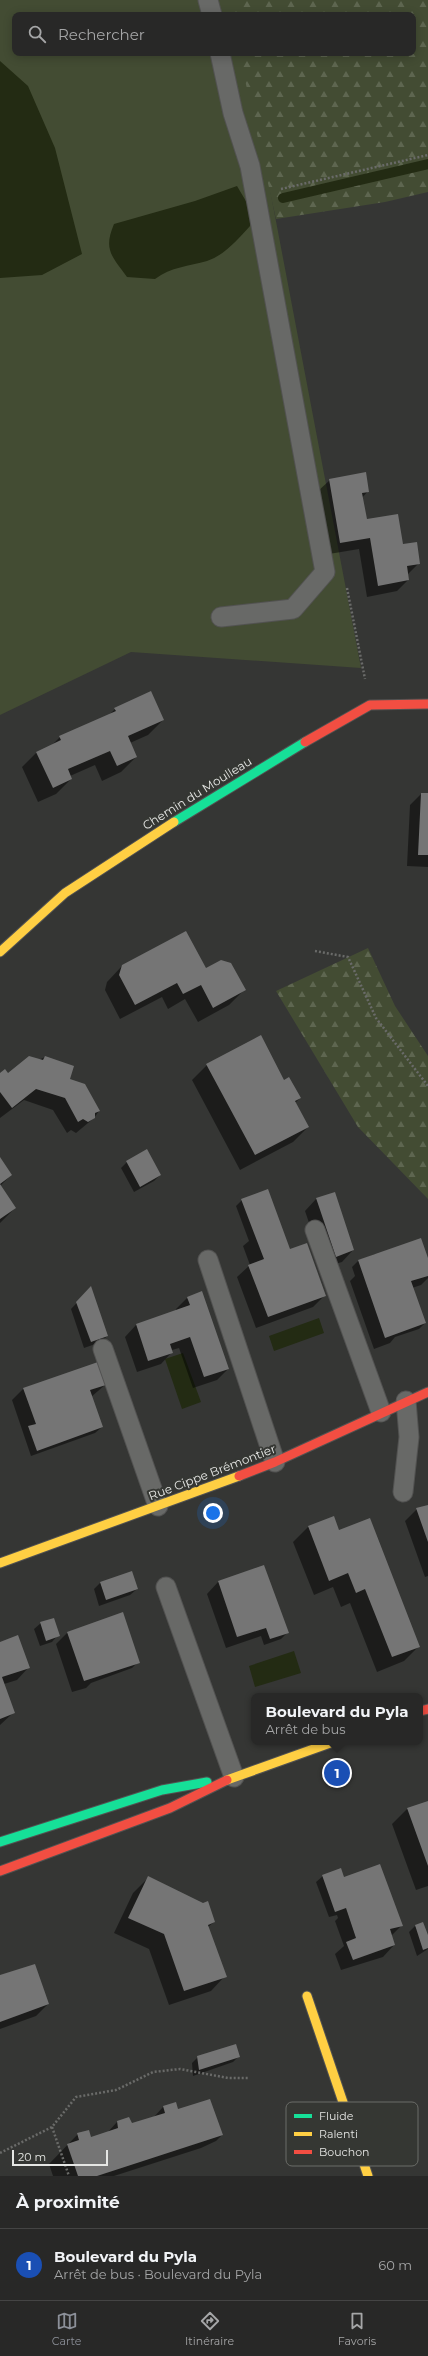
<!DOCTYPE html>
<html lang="fr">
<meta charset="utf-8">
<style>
:root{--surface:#282827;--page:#30302f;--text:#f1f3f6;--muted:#a5a6a7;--line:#444;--accent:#8c9099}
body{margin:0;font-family:Montserrat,sans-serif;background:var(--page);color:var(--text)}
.scale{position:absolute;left:12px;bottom:10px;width:96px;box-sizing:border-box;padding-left:4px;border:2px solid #e5e6e4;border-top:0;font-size:11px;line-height:14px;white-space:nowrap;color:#e5e6e4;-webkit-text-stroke:3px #353733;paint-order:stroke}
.you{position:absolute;left:213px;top:1513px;width:14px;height:14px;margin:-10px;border:3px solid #fff;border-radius:50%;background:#1a73e8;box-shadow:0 0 0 6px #1a73e833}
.badge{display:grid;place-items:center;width:26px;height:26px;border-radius:50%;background:var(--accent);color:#fff;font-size:13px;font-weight:700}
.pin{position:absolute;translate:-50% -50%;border:2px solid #fff;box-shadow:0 1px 4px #0006}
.popup{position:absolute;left:251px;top:1693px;width:172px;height:52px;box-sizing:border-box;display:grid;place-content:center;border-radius:8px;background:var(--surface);filter:drop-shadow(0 1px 3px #0005);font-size:13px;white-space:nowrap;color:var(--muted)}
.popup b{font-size:15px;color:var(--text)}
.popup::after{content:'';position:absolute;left:50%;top:100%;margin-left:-8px;border:8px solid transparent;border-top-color:var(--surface)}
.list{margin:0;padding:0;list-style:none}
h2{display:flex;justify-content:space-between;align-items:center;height:52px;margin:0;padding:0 16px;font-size:17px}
h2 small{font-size:13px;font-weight:400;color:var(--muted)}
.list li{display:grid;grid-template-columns:26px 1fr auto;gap:12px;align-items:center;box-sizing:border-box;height:72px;padding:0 16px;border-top:1px solid var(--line)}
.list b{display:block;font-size:15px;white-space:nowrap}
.list p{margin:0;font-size:13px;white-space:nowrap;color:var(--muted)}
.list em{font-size:13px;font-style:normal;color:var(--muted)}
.icon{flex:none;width:22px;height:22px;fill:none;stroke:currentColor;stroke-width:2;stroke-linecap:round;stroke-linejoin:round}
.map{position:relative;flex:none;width:428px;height:2176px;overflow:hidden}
.search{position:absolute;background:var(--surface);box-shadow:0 2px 10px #0003;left:12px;right:12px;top:12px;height:44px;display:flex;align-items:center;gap:10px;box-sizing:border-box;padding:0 14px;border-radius:8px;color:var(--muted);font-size:15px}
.sheet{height:124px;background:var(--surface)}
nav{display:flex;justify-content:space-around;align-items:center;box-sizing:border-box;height:56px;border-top:1px solid var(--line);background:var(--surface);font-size:11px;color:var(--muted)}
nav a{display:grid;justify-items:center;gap:2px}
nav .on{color:var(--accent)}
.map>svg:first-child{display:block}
</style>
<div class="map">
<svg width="428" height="2176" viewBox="0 0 428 2176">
<defs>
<pattern id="forest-firs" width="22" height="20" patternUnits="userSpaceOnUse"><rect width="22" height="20" fill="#434c33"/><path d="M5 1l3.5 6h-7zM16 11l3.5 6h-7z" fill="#5e6650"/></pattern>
</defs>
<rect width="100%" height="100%" fill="#353634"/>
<!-- grass -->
<path fill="#434c33" d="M0 0H234L237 15H15V53H244L361 668 131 652 0 715Z"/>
<!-- forest -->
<path fill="url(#forest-firs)" d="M228 0H428V192L385 202 276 219 239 53H413V15H231Z
M368 948 395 1006 428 1056V1199L358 1127 276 991Z"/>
<!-- water -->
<path fill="#232b13" d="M0 61 28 86 55 148 82 254 42 275 0 278Z
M237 186 250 208V226C238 239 225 255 207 261 189 266 171 267 155 279L127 277C112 256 103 250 114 224L195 201Z
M319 1318 324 1333 274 1351 269 1336Z
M183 1353 201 1402 182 1409 165 1359Z
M294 1651 301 1673 255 1687 249 1666Z"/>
<!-- shadow -->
<path fill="#0007" d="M330 480 368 491 362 498 366 520 403 545 419 563 407 575 408 580 397 591 367 597 359 549 329 554 318 491Z
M115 709 163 720 148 735 130 743 136 757 121 772 102 781 95 765 70 776 71 779 56 794 38 802 22 767 37 752 50 747 60 737 109 715Z
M421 794H428V867L407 866 410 805Z
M122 966 206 970 244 990 229 1005 198 1022 185 999 168 1009 162 997 120 1019 105 990 107 982Z
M45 1057 99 1111 94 1118 76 1133 71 1130 67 1133 53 1110 24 1100 0 1118V1074L7 1075Z
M207 1065 284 1081 300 1098 295 1103 308 1127 293 1142 240 1170 192 1080Z
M0 1159 11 1175 0 1186 15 1208 0 1223Z
M127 1162 160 1175 154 1181 134 1192 121 1168Z
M334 1193 353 1250 342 1262 324 1267 305 1211 316 1199Z
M242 1200 289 1250 325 1295 313 1307 256 1328 237 1277 250 1265 243 1246 249 1241 236 1206Z
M375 1254 428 1261V1278L421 1285 412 1288 425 1323 419 1329 395 1337 390 1343 374 1349 350 1281 355 1276 352 1267 358 1261Z
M91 1288 107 1336 101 1342 84 1348 71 1309Z
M187 1298 228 1369 217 1380 193 1388 179 1348 172 1350V1352L161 1364 137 1372 125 1337 136 1325 176 1311V1309Z
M105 1385 91 1397 102 1427 95 1433 31 1456 12 1400 23 1389Z
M428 1506V1576L425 1577 405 1521 417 1509Z
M333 1517 339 1532 419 1646 404 1661 377 1672 350 1603 341 1607 333 1587 314 1595 293 1542 308 1527Z
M264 1566 287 1633 281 1639 264 1645 261 1636 226 1648 207 1594 218 1582Z
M131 1573 137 1589 130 1595 99 1606 94 1589 100 1583Z
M122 1614 138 1662 132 1668 91 1683 86 1688 72 1692 56 1644 67 1633Z
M41 1623 58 1635 52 1642 40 1646 34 1629Z
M0 1643 28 1668 17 1680 4 1684 13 1713 0 1725Z
M428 1802V1886L416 1890 392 1824 407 1809Z
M323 1876 343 1877 402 1925 391 1936 394 1945 383 1957 341 1970 335 1954 344 1946 335 1921 338 1918 337 1915 329 1917 316 1882Z
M148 1878 214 1922 208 1927 225 1976 211 1991 169 2005 149 1949 114 1933 133 1893Z
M415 1926 428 1938V1949L417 1956 409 1932Z
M0 1976 48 2004 36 2016 0 2029Z
M239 2056 233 2062 193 2076 192 2063 198 2057Z
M163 2107 177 2110 222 2135 216 2141 201 2148 114 2176H53L49 2164 78 2134 90 2138 107 2133 117 2122 131 2124 153 2118Z"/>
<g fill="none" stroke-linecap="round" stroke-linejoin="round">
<!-- stream -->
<path stroke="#232b13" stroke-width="10" d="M283 198 428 164"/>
</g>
<!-- building -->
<path fill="#757575" d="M366 472 369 492 362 493 367 519 398 514 403 544 417 542 420 564 407 566 409 580 378 586 370 538 340 543 329 479Z
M151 691 164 720 128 736 137 757 117 766 110 751 68 769 72 779 53 788 36 752 61 740 59 736 116 711 114 708Z
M421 793H428V855H418Z
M186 931 206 968 221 960 231 963 246 990 213 1008 201 985 183 994 177 983 135 1005 119 975 122 965Z
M261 1035 284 1080 289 1077 301 1098 295 1101 309 1127 255 1155 206 1064Z
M29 1056 43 1060 45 1056 74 1066 70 1079 85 1084 100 1111 95 1113V1118L88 1122 83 1119 78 1122 65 1098 36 1089 12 1108 0 1092V1073L5 1069 8 1073Z
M147 1149 161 1175 140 1187 126 1161Z
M0 1157 12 1175 0 1184 16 1208 0 1219Z
M268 1189 290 1249 307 1243 326 1296 268 1317 248 1265 264 1259 241 1199Z
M335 1192 354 1250 336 1257 316 1198Z
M421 1238 428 1258V1276L411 1281 426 1323 385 1338 358 1260Z
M91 1286 108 1336 91 1342 76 1302Z
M202 1291 229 1369 204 1377 190 1337 170 1344 173 1353 148 1361 136 1324 190 1305 187 1297Z
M98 1362 106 1385 90 1390 103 1427 37 1451 28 1426 36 1424 23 1388Z
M428 1505V1542L416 1508Z
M334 1516 339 1530 370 1518 420 1647 392 1657 365 1589 356 1593 348 1573 329 1581 308 1526Z
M264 1565 289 1633 270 1639 266 1628 237 1637 218 1581Z
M132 1571 138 1589 106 1600 100 1582Z
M123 1612 140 1663 84 1681 67 1632Z
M54 1618 60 1636 46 1641 40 1622Z
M18 1635 30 1668 2 1677 15 1713 0 1719V1642Z
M428 1801V1866L407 1808Z
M380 1864 403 1926 390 1929 395 1945 353 1960 346 1942 356 1938 346 1908 335 1912 322 1875 341 1868 344 1877Z
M148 1876 203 1903 208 1901 215 1922 208 1925 227 1977 184 1991 164 1934 128 1918Z
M423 1922 428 1935V1948L423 1950 415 1925Z
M35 1964 49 2004 0 2022V1975Z
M236 2044 240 2057 199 2070 197 2056Z
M210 2099 223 2135 97 2176H78L67 2144 79 2140 77 2133 89 2130 91 2137 118 2128 117 2121 129 2117 132 2123 165 2113 163 2106 176 2102 178 2109Z"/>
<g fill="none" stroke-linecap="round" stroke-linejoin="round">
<!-- lane casing -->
<g stroke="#525251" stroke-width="21">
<path id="lane" d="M208 0 212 15
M220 53 233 113 250 166 325 572 293 609 221 617
M315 1230 381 1412
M208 1260 275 1462
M103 1349 158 1506
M403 1492 409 1437 406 1401
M166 1587 234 1777"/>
</g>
<!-- fast casing -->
<g stroke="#525251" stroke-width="11">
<path id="fast" d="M174 822 305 742
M0 1842 162 1790 207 1782"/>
</g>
<!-- slow casing -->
<g stroke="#525251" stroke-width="11">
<path id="slow" d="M0 952 65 893 174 822
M0 1563 239 1476
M227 1780 333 1742
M307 1996 368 2176"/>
</g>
<!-- jam casing -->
<g stroke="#525251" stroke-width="11">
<path id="jam" d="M305 742 370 705 428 704
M239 1476 275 1462 428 1392
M420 1711 428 1709
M0 1871 170 1808 227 1780"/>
</g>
<!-- path -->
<path stroke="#6a6b69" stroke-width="2.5" stroke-dasharray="2 2" stroke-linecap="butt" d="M281 189 428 155
M347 588 365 679
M315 951 348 957 376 1018 428 1086
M52 2127 69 2176
M0 2153 52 2127 76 2097 116 2090 153 2072 180 2069 228 2078H248"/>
<!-- lane -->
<use href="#lane" stroke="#686967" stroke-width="19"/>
<!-- fast -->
<use href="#fast" stroke="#16e098" stroke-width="9"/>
<!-- slow -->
<use href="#slow" stroke="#ffcf43" stroke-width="9"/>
<!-- jam -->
<use href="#jam" stroke="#f24e42" stroke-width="9"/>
</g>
<g text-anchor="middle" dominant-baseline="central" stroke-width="4" stroke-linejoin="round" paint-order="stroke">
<!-- street labels -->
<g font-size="12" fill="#e5e6e4" stroke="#353733">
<text transform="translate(197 793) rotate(-32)">Chemin du Moulleau</text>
<text transform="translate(212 1472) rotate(-21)">Rue Cippe Brémontier</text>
</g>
</g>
<!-- legend -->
<rect x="286" y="2102" width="132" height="64" rx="6" fill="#353733" stroke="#6a6c68" stroke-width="1"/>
<rect x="294" y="2114" width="18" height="4" fill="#16e098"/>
<rect x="294" y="2132" width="18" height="4" fill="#ffcf43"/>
<rect x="294" y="2150" width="18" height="4" fill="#f24e42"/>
<g font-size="11" fill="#e5e6e4">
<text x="319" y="2120">Fluide</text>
<text x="319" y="2138">Ralenti</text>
<text x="319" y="2156">Bouchon</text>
</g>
</svg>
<div class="scale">20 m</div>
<div class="you"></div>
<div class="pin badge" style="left:337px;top:1773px;background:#1a4fb4">1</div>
<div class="popup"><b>Boulevard du Pyla</b>Arrêt de bus</div>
<div class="search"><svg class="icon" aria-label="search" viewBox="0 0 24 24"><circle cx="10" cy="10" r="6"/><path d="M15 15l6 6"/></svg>Rechercher</div>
</div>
<section class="sheet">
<h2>À proximité<small></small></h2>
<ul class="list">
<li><span class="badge" style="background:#1a4fb4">1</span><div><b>Boulevard du Pyla</b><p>Arrêt de bus · Boulevard du Pyla</p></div><em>60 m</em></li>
</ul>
</section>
<nav>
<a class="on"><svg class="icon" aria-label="map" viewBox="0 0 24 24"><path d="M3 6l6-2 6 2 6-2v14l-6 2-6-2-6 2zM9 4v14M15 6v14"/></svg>Carte</a>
<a><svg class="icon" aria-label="directions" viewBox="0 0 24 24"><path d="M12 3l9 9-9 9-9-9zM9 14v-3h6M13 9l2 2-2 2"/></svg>Itinéraire</a>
<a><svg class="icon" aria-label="saved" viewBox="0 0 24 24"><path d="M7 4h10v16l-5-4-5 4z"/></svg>Favoris</a>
</nav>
